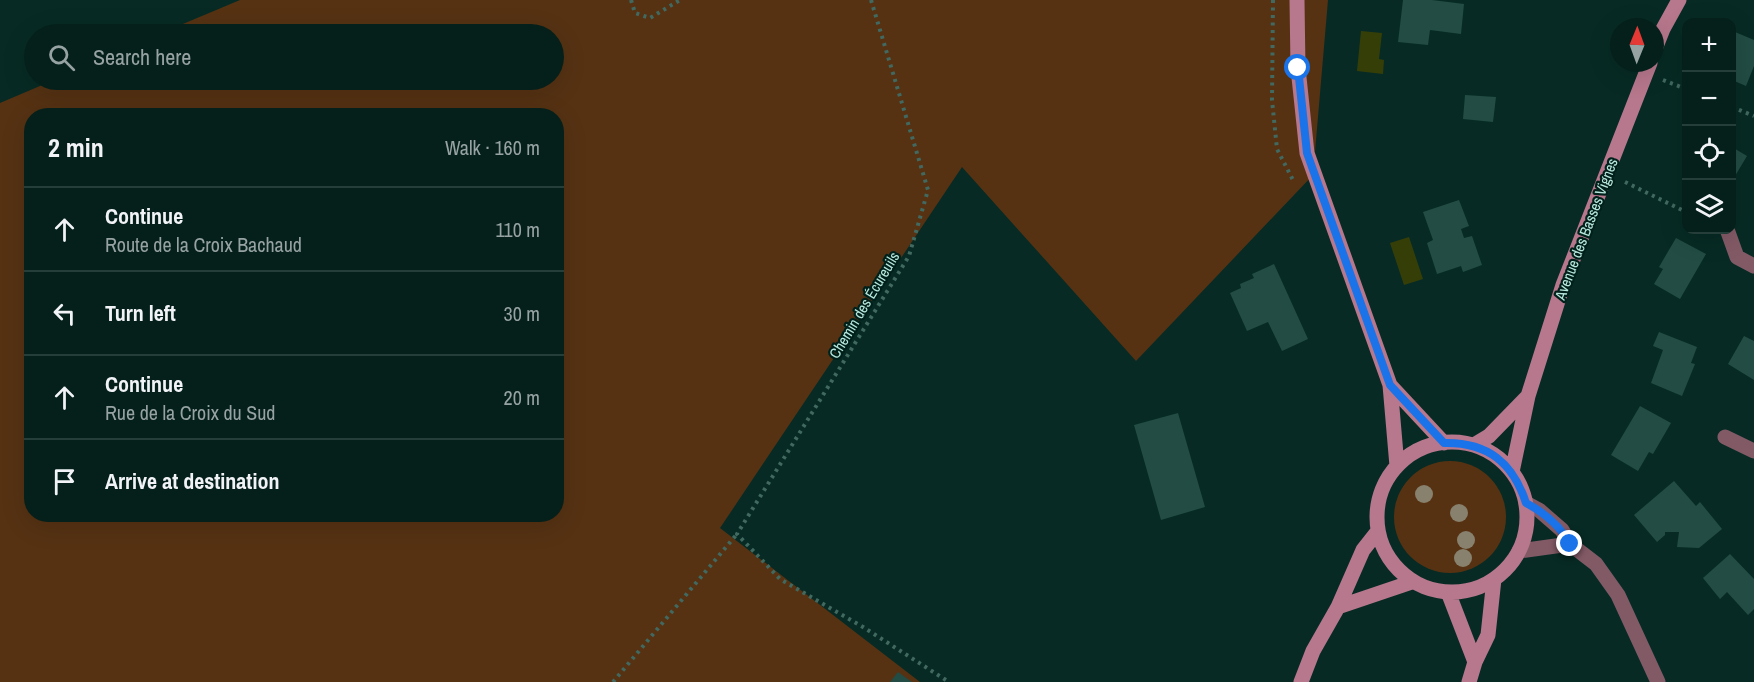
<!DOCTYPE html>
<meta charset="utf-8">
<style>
:root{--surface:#05201b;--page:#0e2824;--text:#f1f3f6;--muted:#97a3a3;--line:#263e3a}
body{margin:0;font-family:"Archivo Narrow",sans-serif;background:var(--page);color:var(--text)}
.controls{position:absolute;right:18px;top:18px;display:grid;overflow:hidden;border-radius:12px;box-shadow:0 6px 24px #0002}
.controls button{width:54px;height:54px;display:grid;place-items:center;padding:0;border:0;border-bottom:2px solid var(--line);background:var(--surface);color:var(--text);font:30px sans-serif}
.compass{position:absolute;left:1610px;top:18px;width:54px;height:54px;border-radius:50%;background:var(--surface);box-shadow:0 6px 24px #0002;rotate:1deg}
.stop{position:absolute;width:18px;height:18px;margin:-14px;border:4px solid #1a73e8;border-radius:50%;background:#fff}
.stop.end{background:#1a73e8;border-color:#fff;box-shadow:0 2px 6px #0008}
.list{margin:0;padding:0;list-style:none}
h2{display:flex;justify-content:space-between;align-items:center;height:78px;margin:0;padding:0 24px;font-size:26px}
h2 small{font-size:20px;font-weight:400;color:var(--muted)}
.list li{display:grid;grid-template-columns:39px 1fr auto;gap:18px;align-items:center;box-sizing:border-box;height:84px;padding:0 24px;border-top:2px solid var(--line)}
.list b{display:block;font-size:22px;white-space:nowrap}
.list p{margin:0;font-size:20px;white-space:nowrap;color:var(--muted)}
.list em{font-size:20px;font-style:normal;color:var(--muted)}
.icon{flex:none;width:33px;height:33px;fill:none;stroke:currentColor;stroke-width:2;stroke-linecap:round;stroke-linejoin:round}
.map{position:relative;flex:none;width:1754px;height:682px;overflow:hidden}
.search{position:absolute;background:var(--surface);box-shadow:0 6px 24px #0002;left:24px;top:24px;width:540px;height:66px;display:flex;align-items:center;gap:15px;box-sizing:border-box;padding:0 21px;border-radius:33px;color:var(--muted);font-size:22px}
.panel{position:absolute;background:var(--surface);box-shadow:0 6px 24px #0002;left:24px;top:108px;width:540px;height:414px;border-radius:24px}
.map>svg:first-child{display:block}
</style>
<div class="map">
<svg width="1754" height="682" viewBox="0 0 1754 682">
<rect width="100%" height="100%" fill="#072b24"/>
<!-- green -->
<path fill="#563213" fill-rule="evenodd" d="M240 0H1328L1313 175 1136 361 962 167 720 528 920 682H0V103L54 80H554V34H159ZM32 116H556V514H32Z
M1394 517a56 56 0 1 1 112 0a56 56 0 1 1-112 0Z"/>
<!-- water -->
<path fill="#363e08" d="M1361 31 1382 33 1379 59 1384 60 1383 74 1357 71Z
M1409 237 1423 279 1404 285 1390 243Z"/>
<!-- building -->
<path fill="#224c44" d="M1403 0H1432L1464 4 1461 34 1430 30 1428 45 1398 42Z
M1735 32 1754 40V66L1746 86 1732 80V40Z
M1465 95 1496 97 1493 122 1463 119Z
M1732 147 1747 156 1732 181Z
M1459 200 1469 226 1461 229 1464 238 1472 236 1482 265 1463 272 1461 266 1437 274 1427 243 1433 240 1423 212Z
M1676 238 1706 254 1680 299 1654 284 1663 269 1659 267Z
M1274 264 1308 339 1282 351 1268 322 1247 331 1230 293 1241 288 1240 284 1254 278 1252 274Z
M1659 332 1697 347 1691 363 1695 364 1682 396 1651 383 1663 350 1653 346Z
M1744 336 1754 341V380L1728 364Z
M1640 406 1671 423 1653 454 1649 452 1638 471 1611 455Z
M1178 413 1205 507 1161 520 1134 425Z
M1674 481 1696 506 1700 502 1722 529 1699 548 1677 547 1679 532H1665V535L1657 542 1634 515Z
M1730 554 1754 579V609L1748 615 1727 592 1720 599 1703 578Z
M898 672 912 682H890Z"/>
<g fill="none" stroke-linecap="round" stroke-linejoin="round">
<!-- path -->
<path stroke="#416960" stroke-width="4" stroke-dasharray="3 4.5" stroke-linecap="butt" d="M631 0 635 13 650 18 680 0
M871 0 928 190 909 256 737 534 780 579 863 627 949 682
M1273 0 1272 100 1277 149 1294 182
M1663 80 1686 89
M1732 107 1754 116
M1625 182 1686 212
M613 682 737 534"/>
<!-- street -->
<path stroke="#825a66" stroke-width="15" d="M1728 232 1737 257 1754 266
M1725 437 1754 451
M1526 503 1539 510 1562 530 1570 544 1596 564 1618 595 1658 682
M1519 551 1570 544"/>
<!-- secondary -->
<path stroke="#b7778c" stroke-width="15" d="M1297 0 1298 68 1307 153 1390 385 1397 466
M1655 49 1663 29 1679 0
M1390 385 1444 443
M1377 517a75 75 0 1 1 150 0a75 75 0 1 1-150 0Z
M1474 445 1489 436 1528 396
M1512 472 1528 396 1563 285 1650 63
M1448 592 1475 662
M1338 607 1412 582
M1301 682 1313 651 1338 607 1363 550 1378 531
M1469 682 1475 662 1488 635 1494 579"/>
</g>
<!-- trees -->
<g fill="#87816e">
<circle cx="1424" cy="494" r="9"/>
<circle cx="1459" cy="513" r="9"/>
<circle cx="1466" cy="540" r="9"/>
<circle cx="1463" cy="558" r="9"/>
</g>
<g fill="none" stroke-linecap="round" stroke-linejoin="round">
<!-- route -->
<path stroke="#1a73e8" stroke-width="8" d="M1298 68 1307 153 1390 385 1444 443C1488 442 1513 463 1526 503 1545 513 1560 526 1570 544"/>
</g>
<g text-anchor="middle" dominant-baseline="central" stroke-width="4.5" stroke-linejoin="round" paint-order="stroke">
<!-- street labels -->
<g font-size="15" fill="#b8e8dd" stroke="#00211b">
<text transform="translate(1586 229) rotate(-69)">Avenue des Basses Vignes</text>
<text transform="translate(864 305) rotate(-59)">Chemin des Écureuils</text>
</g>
</g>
</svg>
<div class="controls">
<button>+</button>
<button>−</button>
<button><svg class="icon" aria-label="locate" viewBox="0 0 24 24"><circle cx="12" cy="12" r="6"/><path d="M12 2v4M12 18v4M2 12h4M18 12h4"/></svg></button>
<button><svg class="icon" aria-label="layers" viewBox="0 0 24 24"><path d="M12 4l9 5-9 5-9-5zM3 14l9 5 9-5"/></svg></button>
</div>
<svg class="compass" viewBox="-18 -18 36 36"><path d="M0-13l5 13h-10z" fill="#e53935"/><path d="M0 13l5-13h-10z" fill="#97a3a3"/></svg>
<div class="stop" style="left:1298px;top:68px"></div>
<div class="stop end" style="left:1570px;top:544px"></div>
<div class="search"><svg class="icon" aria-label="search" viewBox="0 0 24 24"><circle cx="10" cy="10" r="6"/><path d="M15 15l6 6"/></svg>Search here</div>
<section class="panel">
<h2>2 min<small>Walk · 160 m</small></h2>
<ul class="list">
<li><svg class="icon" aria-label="ahead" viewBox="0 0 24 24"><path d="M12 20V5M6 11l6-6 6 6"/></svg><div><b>Continue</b><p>Route de la Croix Bachaud</p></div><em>110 m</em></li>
<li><svg class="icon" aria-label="left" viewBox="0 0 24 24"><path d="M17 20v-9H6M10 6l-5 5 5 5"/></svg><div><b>Turn left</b></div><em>30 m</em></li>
<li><svg class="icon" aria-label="ahead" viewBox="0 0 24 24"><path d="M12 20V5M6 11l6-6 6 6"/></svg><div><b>Continue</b><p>Rue de la Croix du Sud</p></div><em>20 m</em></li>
<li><svg class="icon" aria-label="arrive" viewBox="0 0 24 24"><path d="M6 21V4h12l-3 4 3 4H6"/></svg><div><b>Arrive at destination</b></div></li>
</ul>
</section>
</div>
